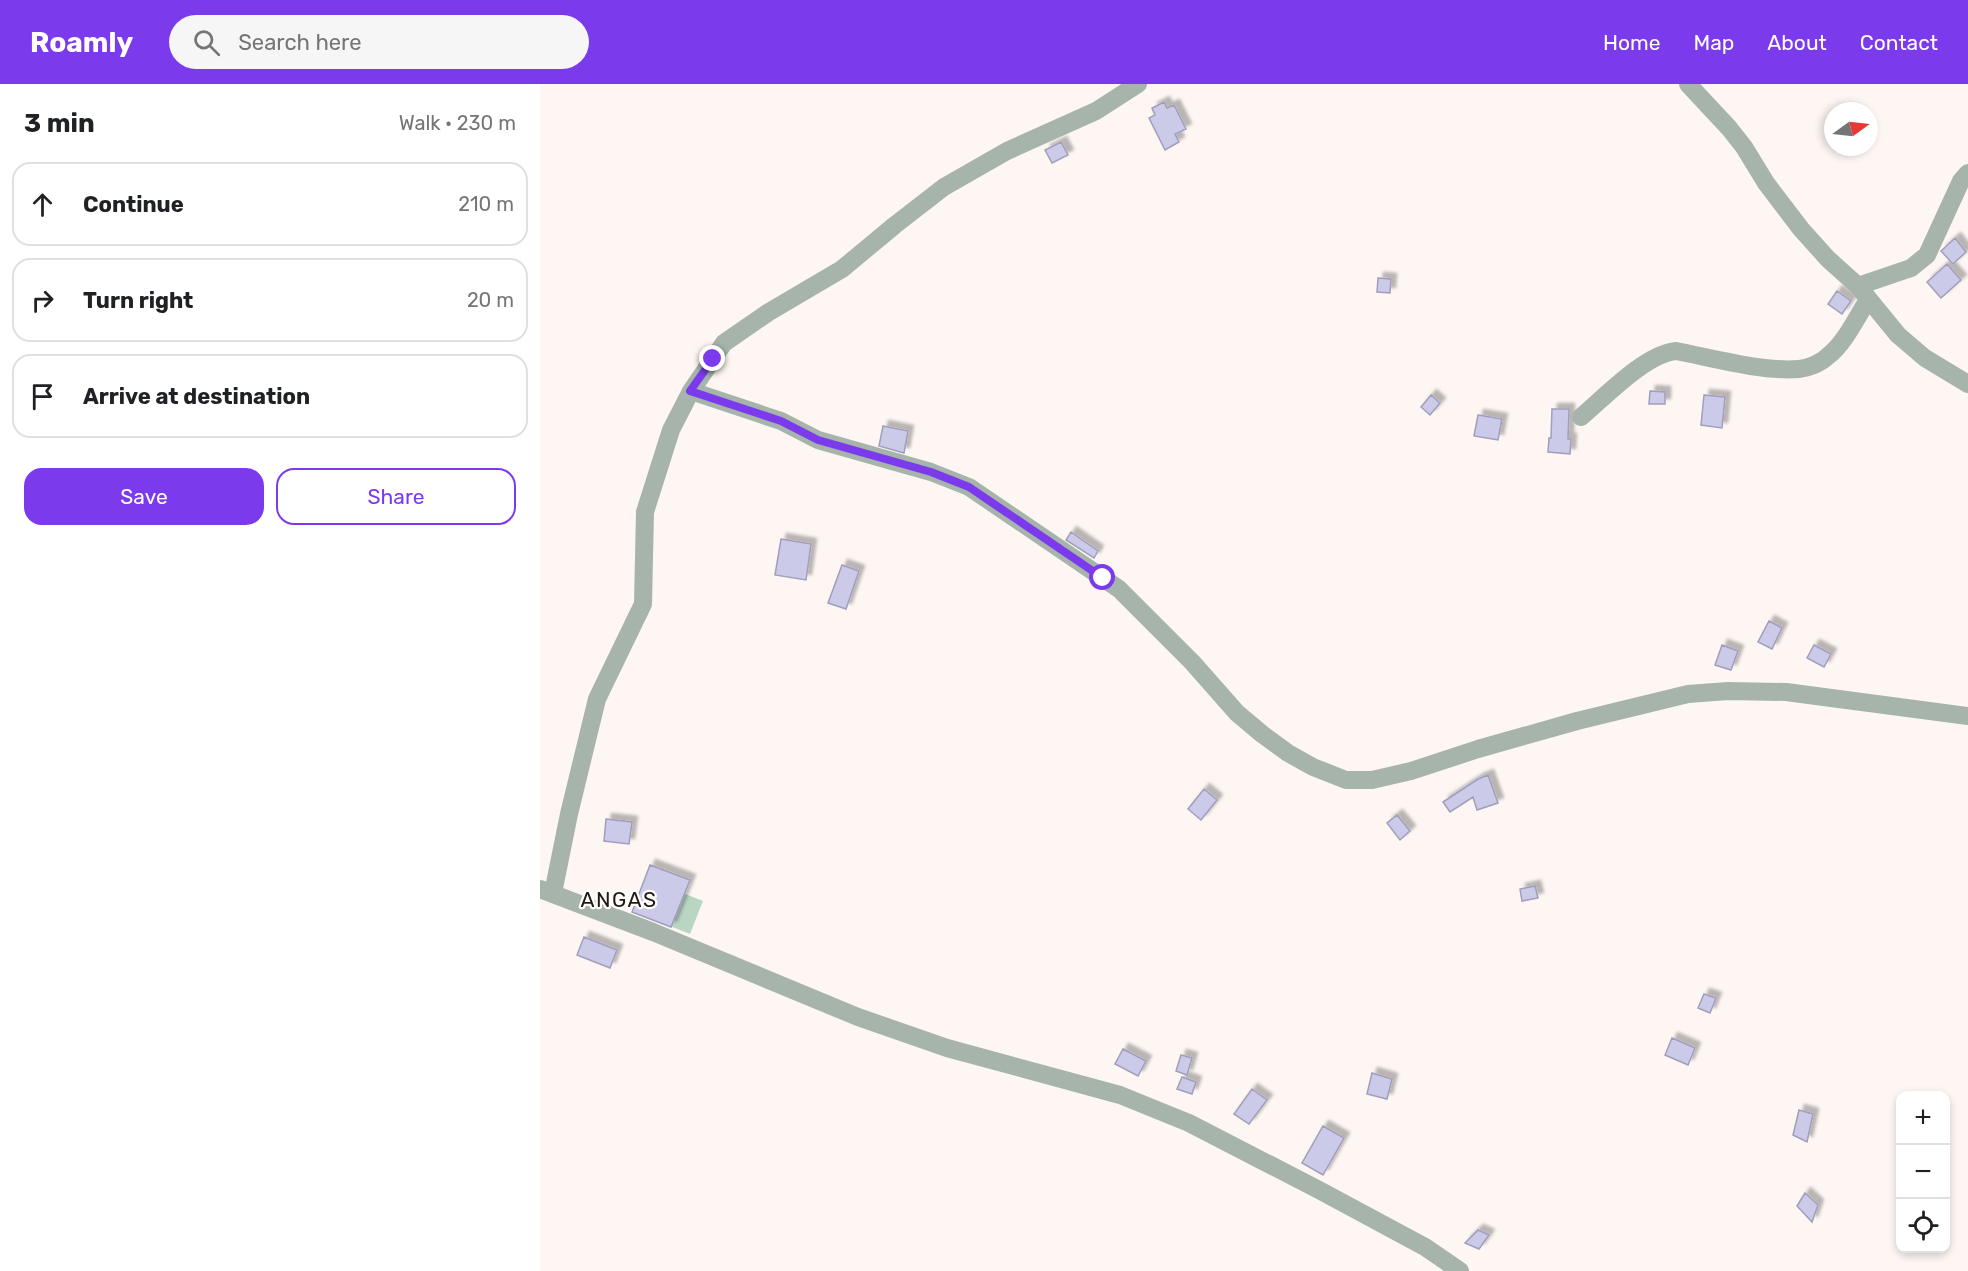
<!DOCTYPE html>
<meta charset="utf-8">
<style>
:root{--surface:#fff;--page:#f6f6f6;--text:#202124;--muted:#757577;--line:#e0e0e0;--accent:#7c3aed}
body{margin:0;font-family:Rubik,sans-serif;background:var(--page);color:var(--text)}
.controls{position:absolute;right:18px;bottom:18px;display:grid;overflow:hidden;border-radius:12px;box-shadow:0 3px 9px #0003}
.controls button{width:54px;height:54px;display:grid;place-items:center;padding:0;border:0;border-bottom:2px solid var(--line);background:var(--surface);color:var(--text);font:30px sans-serif}
.compass{position:absolute;left:1284px;top:18px;width:54px;height:54px;border-radius:50%;background:var(--surface);box-shadow:0 3px 9px #0003;rotate:75deg}
.stop{position:absolute;width:18px;height:18px;margin:-14px;border:4px solid #7c3aed;border-radius:50%;background:#fff}
.stop.end{background:#7c3aed;border-color:#fff;box-shadow:0 2px 6px #0008}
.list{margin:0;padding:0;list-style:none}
h2{display:flex;justify-content:space-between;align-items:center;height:78px;margin:0;padding:0 24px;font-size:26px}
h2 small{font-size:20px;font-weight:400;color:var(--muted)}
.list li{display:grid;grid-template-columns:39px 1fr auto;gap:18px;align-items:center;box-sizing:border-box;height:84px;margin:0 12px 12px;padding:0 12px;border:2px solid var(--line);border-radius:18px}
.list b{display:block;font-size:22px;white-space:nowrap}
.list em{font-size:20px;font-style:normal;color:var(--muted)}
.actions{display:flex;gap:12px;padding:18px 24px}
.actions a{flex:1;padding:14px 0;border:2px solid var(--accent);border-radius:18px;text-align:center;font-size:21px;color:var(--accent)}
.actions .main{background:var(--accent);color:#fff}
.icon{flex:none;width:33px;height:33px;fill:none;stroke:currentColor;stroke-width:2;stroke-linecap:round;stroke-linejoin:round}
.map{position:relative;flex:none;width:1428px;height:1187px;overflow:hidden}
header{display:flex;align-items:center;gap:36px;box-sizing:border-box;height:84px;padding:0 30px;background:var(--accent);color:#fff}
header strong{font-size:28px}
nav{display:flex;gap:33px;margin-inline-start:auto;font-size:21px}
.search{width:420px;height:54px;background:var(--page);display:flex;align-items:center;gap:15px;box-sizing:border-box;padding:0 21px;border-radius:33px;color:var(--muted);font-size:22px}
main{display:flex}
aside{flex:1;background:var(--surface)}
.map>svg:first-child{display:block}
</style>
<header>
<strong>Roamly</strong>
<div class="search"><svg class="icon" aria-label="search" viewBox="0 0 24 24"><circle cx="10" cy="10" r="6"/><path d="M15 15l6 6"/></svg>Search here</div>
<nav><a>Home</a><a>Map</a><a>About</a><a>Contact</a></nav>
</header>
<main>
<aside>
<h2>3 min<small>Walk · 230 m</small></h2>
<ul class="list">
<li><svg class="icon" aria-label="ahead" viewBox="0 0 24 24"><path d="M12 20V5M6 11l6-6 6 6"/></svg><div><b>Continue</b></div><em>210 m</em></li>
<li><svg class="icon" aria-label="right" viewBox="0 0 24 24"><path d="M7 20v-9h11M14 6l5 5-5 5"/></svg><div><b>Turn right</b></div><em>20 m</em></li>
<li><svg class="icon" aria-label="arrive" viewBox="0 0 24 24"><path d="M6 21V4h12l-3 4 3 4H6"/></svg><div><b>Arrive at destination</b></div></li>
</ul>
<div class="actions"><a class="main">Save</a><a>Share</a></div>
</aside>
<div class="map">
<svg width="1428" height="1187" viewBox="0 0 1428 1187">
<defs>
<filter id="shadow"><feDropShadow dx="5.5" dy="-5.5" stdDeviation="1.5" flood-color="#0004"/></filter>
</defs>
<rect width="100%" height="100%" fill="#fdf6f3"/>
<!-- green -->
<path fill="#b9d6c3" d="M110 796 163 817 150 850 97 829Z"/>
<!-- building -->
<path fill="#cccae9" stroke="#a19ebc" stroke-width="1.5" filter="url(#shadow)" d="M624 18 627 24 634 21 646 45 635 50 639 58 625 66 609 34 615 31 612 24Z
M521 58 528 71 512 79 505 66Z
M1415 154 1426 168 1413 180 1401 167Z
M1407 180 1421 196 1401 214 1387 198Z
M838 194 851 195 850 209 837 208Z
M1297 207 1311 217 1302 230 1288 220Z
M1110 307 1125 308V320H1109Z
M891 311 900 319 890 331 881 323Z
M1164 311 1185 313 1182 344 1161 341Z
M1012 325H1029L1028 355H1031L1030 370 1008 368 1009 354H1011Z
M938 331 962 335 958 356 934 352Z
M343 342 368 347 364 369 339 362Z
M531 448 558 467 554 474 526 456Z
M241 455 271 460 266 496 235 491Z
M302 481 319 487 306 525 288 519Z
M1229 537 1242 544 1232 565 1218 558Z
M1182 561 1198 567 1191 586 1175 581Z
M1274 561 1291 570 1284 583 1267 574Z
M948 691 958 719 937 726 933 713 910 728 903 718 938 695Z
M664 705 677 716 661 736 648 725Z
M857 731 870 747 860 756 847 739Z
M66 735 92 738 89 760 64 757Z
M110 781 150 796 131 843 92 828Z
M995 802 998 814 982 817 980 805Z
M44 853 77 866 70 884 37 871Z
M1164 910 1176 914 1170 929 1158 924Z
M1132 954 1155 964 1148 981 1125 971Z
M583 965 606 977 598 992 575 980Z
M641 971 652 974 647 991 636 987Z
M832 989 852 995 847 1015 827 1010Z
M642 993 656 998 652 1010 637 1005Z
M712 1005 727 1016 709 1040 694 1030Z
M1259 1026 1273 1030 1267 1058 1253 1051Z
M783 1042 804 1054 783 1091 762 1079Z
M1265 1109 1278 1121 1272 1138 1257 1122Z
M938 1146 949 1151 939 1165 925 1159Z"/>
<g fill="none" stroke-linecap="round" stroke-linejoin="round">
<!-- minor -->
<path stroke="#a6b4ab" stroke-width="18" d="M1148 0 1189 44 1204 63 1226 99 1261 145 1288 175 1318 202 1358 251 1385 274 1428 300
M1318 202 1371 184 1387 171 1421 97 1428 89
M151 307 241 337 278 356 391 388 429 403 579 505 652 578 697 629 722 650 748 669 773 683 806 696H832L871 687 938 665 1037 637 1148 610 1188 607 1246 608 1428 632
M1041 333C1065 313 1105 270 1136 267 1173 274 1222 288 1259 285 1269 284 1281 279 1288 272 1305 259 1316 234 1328 216
M0 805 113 848 318 933 407 964 580 1011 649 1039 779 1106 885 1163 920 1187
M13 809 29 730 57 615 103 520 105 428 131 346 151 307 184 259 229 228 302 185 355 141 404 103 467 67 556 27 598 0"/>
</g>
<g fill="none" stroke-linecap="round" stroke-linejoin="round">
<!-- route -->
<path stroke="#7c3aed" stroke-width="8" d="M173 275 150 307 241 337 278 356 391 388 429 403 563 494"/>
</g>
<g text-anchor="middle" dominant-baseline="central" stroke-width="4.5" stroke-linejoin="round" paint-order="stroke">
<!-- quarter labels -->
<g font-size="21" letter-spacing="1.5" fill="#251914" stroke="#fff">
<text x="79" y="815">ANGAS</text>
</g>
</g>
</svg>
<div class="controls">
<button>+</button>
<button>−</button>
<button><svg class="icon" aria-label="locate" viewBox="0 0 24 24"><circle cx="12" cy="12" r="6"/><path d="M12 2v4M12 18v4M2 12h4M18 12h4"/></svg></button>
</div>
<svg class="compass" viewBox="-18 -18 36 36"><path d="M0-13l5 13h-10z" fill="#e53935"/><path d="M0 13l5-13h-10z" fill="#757577"/></svg>
<div class="stop" style="left:563px;top:494px"></div>
<div class="stop end" style="left:173px;top:275px"></div>
</div>
</main>
